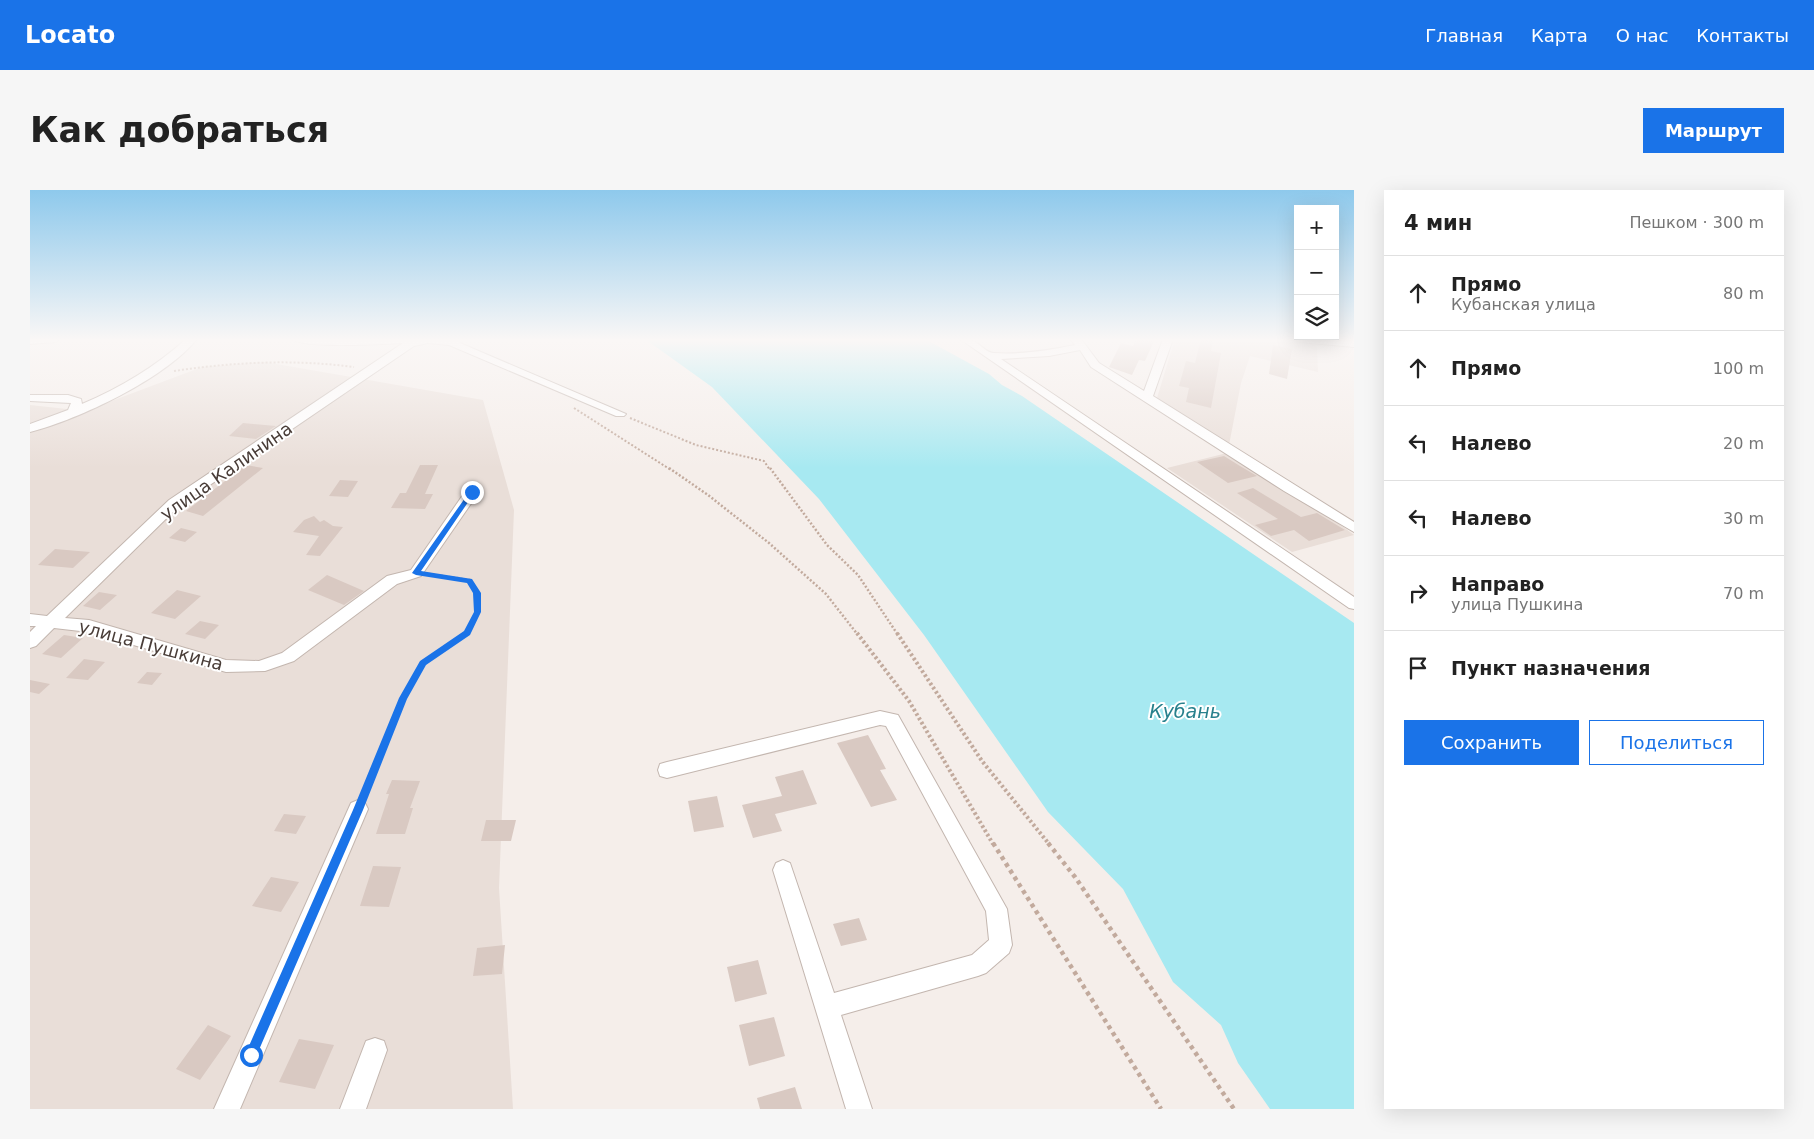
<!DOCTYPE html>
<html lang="ru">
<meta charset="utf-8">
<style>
:root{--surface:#fff;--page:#f6f6f6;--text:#222;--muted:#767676;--line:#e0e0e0;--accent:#1a73e8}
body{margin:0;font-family:"DejaVu Sans",sans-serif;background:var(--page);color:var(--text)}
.controls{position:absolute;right:15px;top:15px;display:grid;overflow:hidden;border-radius:0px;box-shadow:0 5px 20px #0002}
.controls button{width:45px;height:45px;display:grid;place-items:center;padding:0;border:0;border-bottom:1px solid var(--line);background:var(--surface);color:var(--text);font:25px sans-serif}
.stop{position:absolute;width:15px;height:15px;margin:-11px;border:4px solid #1a73e8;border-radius:50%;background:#fff}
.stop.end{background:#1a73e8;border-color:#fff;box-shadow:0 1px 5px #0008}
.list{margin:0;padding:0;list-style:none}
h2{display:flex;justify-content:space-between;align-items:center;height:65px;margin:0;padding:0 20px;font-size:21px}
h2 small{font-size:16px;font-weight:400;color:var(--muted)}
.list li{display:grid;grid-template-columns:32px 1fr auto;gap:15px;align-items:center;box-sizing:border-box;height:75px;padding:0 20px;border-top:1px solid var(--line)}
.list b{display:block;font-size:19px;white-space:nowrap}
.list p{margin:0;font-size:16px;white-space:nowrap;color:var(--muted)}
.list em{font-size:16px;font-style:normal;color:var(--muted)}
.actions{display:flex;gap:10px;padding:15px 20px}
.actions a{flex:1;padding:11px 0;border:1px solid var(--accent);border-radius:0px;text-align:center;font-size:18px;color:var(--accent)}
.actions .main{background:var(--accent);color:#fff}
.icon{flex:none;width:28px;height:28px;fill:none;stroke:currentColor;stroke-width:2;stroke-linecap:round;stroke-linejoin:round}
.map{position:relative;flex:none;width:1324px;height:919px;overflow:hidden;border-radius:0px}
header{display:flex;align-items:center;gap:30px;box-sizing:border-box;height:70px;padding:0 25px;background:var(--accent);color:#fff}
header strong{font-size:24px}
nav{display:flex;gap:28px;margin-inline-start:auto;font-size:18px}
.intro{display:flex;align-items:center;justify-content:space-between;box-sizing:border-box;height:120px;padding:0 30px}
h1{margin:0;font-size:35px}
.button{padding:12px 22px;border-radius:0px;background:var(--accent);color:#fff;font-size:18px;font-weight:700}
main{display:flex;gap:30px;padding:0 30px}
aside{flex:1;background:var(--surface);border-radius:0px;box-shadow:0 5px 20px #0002}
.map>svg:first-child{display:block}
</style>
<header>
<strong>Locato</strong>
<nav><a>Главная</a><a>Карта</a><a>О нас</a><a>Контакты</a></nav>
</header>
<div class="intro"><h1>Как добраться</h1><a class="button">Маршрут</a></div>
<main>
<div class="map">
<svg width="1324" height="919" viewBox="0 0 1324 919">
<rect width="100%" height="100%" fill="#f5eeea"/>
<!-- residential -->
<path fill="#e9ded8" d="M1145 149H1254L1281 153 1287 157 1288 182 1220 166 1211 193 1199 255 1127 208Z
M235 172 453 210 484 320 469 698 483 919H0V215L55 221 172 177Z
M1201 262 1281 313 1324 345 1262 362 1137 278Z"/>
<!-- water -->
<path fill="#a7e9f1" d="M615 149H895L959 184 972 195 992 206 1324 433V919H1240L1208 873 1191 835 1143 792 1093 699 1018 622 894 445 789 309 682 197Z"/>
<!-- building -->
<path fill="#d9c9c2" d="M1106 149 1124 151 1115 171 1109 170 1102 185 1079 177 1091 153 1103 156Z
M1171 149 1183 150 1181 161 1191 163 1181 218 1156 212 1159 198 1149 196 1156 171 1165 173Z
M1243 155 1262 159 1257 189 1239 184Z
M213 233 246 236 226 249 199 246Z
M1194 266 1210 276 1227 286 1198 293 1167 272Z
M216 275 233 278 173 326 156 321Z
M390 275H408L395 304H403L395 319 361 318 370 303H376Z
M310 290 328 291 318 307 299 306Z
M1223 298 1271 327 1287 323 1315 340 1279 351 1264 340 1241 346 1225 335 1248 329 1207 303Z
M284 326 290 332 294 330 303 336 313 337 290 366 276 365 289 346 263 342 274 330Z
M151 338 167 342 155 352 139 348Z
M25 359 60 362 43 378 8 375Z
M297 385 334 401 314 415 278 400Z
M147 400 171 406 145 429 121 423Z
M69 402 87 405 70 420 53 416Z
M170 431 189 435 175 449 155 444Z
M34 445 53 448 31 468 12 464Z
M54 469 75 472 58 490 36 488Z
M117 482 132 483 122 495 107 493Z
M0 490 20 494 9 504 0 502Z
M838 545 856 579 850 580 867 610 841 617 807 553Z
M773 580 787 614 745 624 752 641 723 648 712 615 752 606 745 587Z
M362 590 390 591 380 618H383L375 644H346L359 604H356Z
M687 606 694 637 664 642 658 611Z
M254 624 276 626 266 644 244 641Z
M456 630H486L481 651H451Z
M343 676 371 677 359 717 330 716Z
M241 687 269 692 251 722 222 716Z
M829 728 837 750 811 756 803 734Z
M475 755 472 784 443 786 447 758Z
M728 770 737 804 705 812 697 777Z
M744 827 755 866 719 876 709 835Z
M178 835 201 846 170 890 146 879Z
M269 849 304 855 285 899 249 892Z
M765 897 772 919H730L727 908Z"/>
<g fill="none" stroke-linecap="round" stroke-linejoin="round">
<!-- minor casing -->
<g stroke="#c3b6af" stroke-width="2">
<path id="minor" d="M0 149H30L25 152 0 154Z
M156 149H167C134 189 50 229 0 242V234L38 220 41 213 0 211V205H38L51 209 52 214C90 198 125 177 156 149Z
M262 149H434L430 153 596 224 594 226H586L419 155 398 153 384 156 149 316 35 428 59 430 196 470 229 471 252 463 357 386 381 380 437 299H447L449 302 391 386 367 394 264 471 235 481 196 482 59 442 24 438 6 456 0 458V442L6 436H0V424L17 426 139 310 373 153C353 154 274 159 262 149Z
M930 149C950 148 952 162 964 163 991 165 1020 160 1045 155L1040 149H1051L1069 173 1114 201 1133 149H1143L1123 206 1324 332V342L1254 301 1061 177 1050 160 1019 166 971 169 1324 407V419L1319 418Z
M1265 149 1324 151V157L1270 152Z
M850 521 868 525 977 719 982 755 979 763 956 783 948 786 811 825 842 919H816L743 680 746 673 753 670 760 673 804 803 942 765 959 750 956 721 856 536 850 535 637 588 630 586 628 580 630 574 637 572Z
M328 610 335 613 338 619 210 919H184L321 613Z
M345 848 354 851 357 860 336 919H310L336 851Z"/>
</g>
<!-- path-far3 -->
<path stroke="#c2aa9d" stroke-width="2" stroke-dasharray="2 2" stroke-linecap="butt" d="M144 181C204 172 263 169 324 177
M544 218 641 280
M600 228 666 255 734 271 740 280"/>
<!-- path-far2 -->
<path stroke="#c2aa9d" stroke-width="2.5" stroke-dasharray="2 2" stroke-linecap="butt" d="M639 278 678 305 739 353 796 404 828 445
M740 278 797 355 828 385 868 445
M399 384 440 390C450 408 451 430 434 445"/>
<!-- path-far1 -->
<path stroke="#c2aa9d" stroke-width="4" stroke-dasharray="2.5 2.5" stroke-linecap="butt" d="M827 443 879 511 963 654
M867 443 952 571 1019 654
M334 605 373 508 393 473 436 443"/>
<!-- path -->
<path stroke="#c2aa9d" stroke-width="4.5" stroke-dasharray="4 4" stroke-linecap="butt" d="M963 653 1131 919
M1018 653 1045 687 1204 919"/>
<!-- minor -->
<use href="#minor" fill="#fff" fill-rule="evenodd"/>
</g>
<!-- sky -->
<linearGradient id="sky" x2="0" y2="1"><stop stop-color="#8ec9ec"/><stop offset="0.54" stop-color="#faf7f6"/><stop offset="1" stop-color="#faf7f6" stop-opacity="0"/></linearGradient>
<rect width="1324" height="278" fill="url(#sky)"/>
<!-- route -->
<path fill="#1a73e8" d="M440 301 445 302 391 381 442 389 451 403V422L440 445 396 475 377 509 333 620 225 869 221 871 217 869 215 865 323 620 369 508 390 471 434 441 444 422 443 403 437 393 386 385 382 383Z"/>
<g text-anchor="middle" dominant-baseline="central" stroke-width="4" stroke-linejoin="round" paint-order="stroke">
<!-- street labels -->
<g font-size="18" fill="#493d38" stroke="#fff">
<text transform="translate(196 281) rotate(-35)">улица Калинина</text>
<text transform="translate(121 455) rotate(15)">улица Пушкина</text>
</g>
<!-- water labels -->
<g font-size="19" font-style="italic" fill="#28818d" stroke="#fff">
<text x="1155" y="521">Кубань</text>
</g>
</g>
</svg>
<div class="controls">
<button>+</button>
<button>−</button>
<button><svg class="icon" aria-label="layers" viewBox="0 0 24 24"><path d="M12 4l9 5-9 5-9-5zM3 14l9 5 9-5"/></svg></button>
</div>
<div class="stop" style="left:221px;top:865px"></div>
<div class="stop end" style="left:442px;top:302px"></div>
</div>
<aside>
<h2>4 мин<small>Пешком · 300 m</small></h2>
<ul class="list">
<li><svg class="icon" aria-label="ahead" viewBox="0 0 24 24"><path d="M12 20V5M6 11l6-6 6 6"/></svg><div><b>Прямо</b><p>Кубанская улица</p></div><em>80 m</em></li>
<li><svg class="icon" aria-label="ahead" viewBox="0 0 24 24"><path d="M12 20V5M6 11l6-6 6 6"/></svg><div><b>Прямо</b></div><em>100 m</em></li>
<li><svg class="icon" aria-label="left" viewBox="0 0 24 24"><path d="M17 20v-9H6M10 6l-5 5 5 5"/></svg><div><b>Налево</b></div><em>20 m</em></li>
<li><svg class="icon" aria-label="left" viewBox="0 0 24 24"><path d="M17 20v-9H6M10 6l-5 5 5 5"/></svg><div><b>Налево</b></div><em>30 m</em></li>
<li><svg class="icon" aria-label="right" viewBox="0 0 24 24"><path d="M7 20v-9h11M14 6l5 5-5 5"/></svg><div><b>Направо</b><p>улица Пушкина</p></div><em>70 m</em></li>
<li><svg class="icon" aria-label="arrive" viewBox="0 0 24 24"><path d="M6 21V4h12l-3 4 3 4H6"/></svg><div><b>Пункт назначения</b></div></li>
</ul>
<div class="actions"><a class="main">Сохранить</a><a>Поделиться</a></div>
</aside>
</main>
